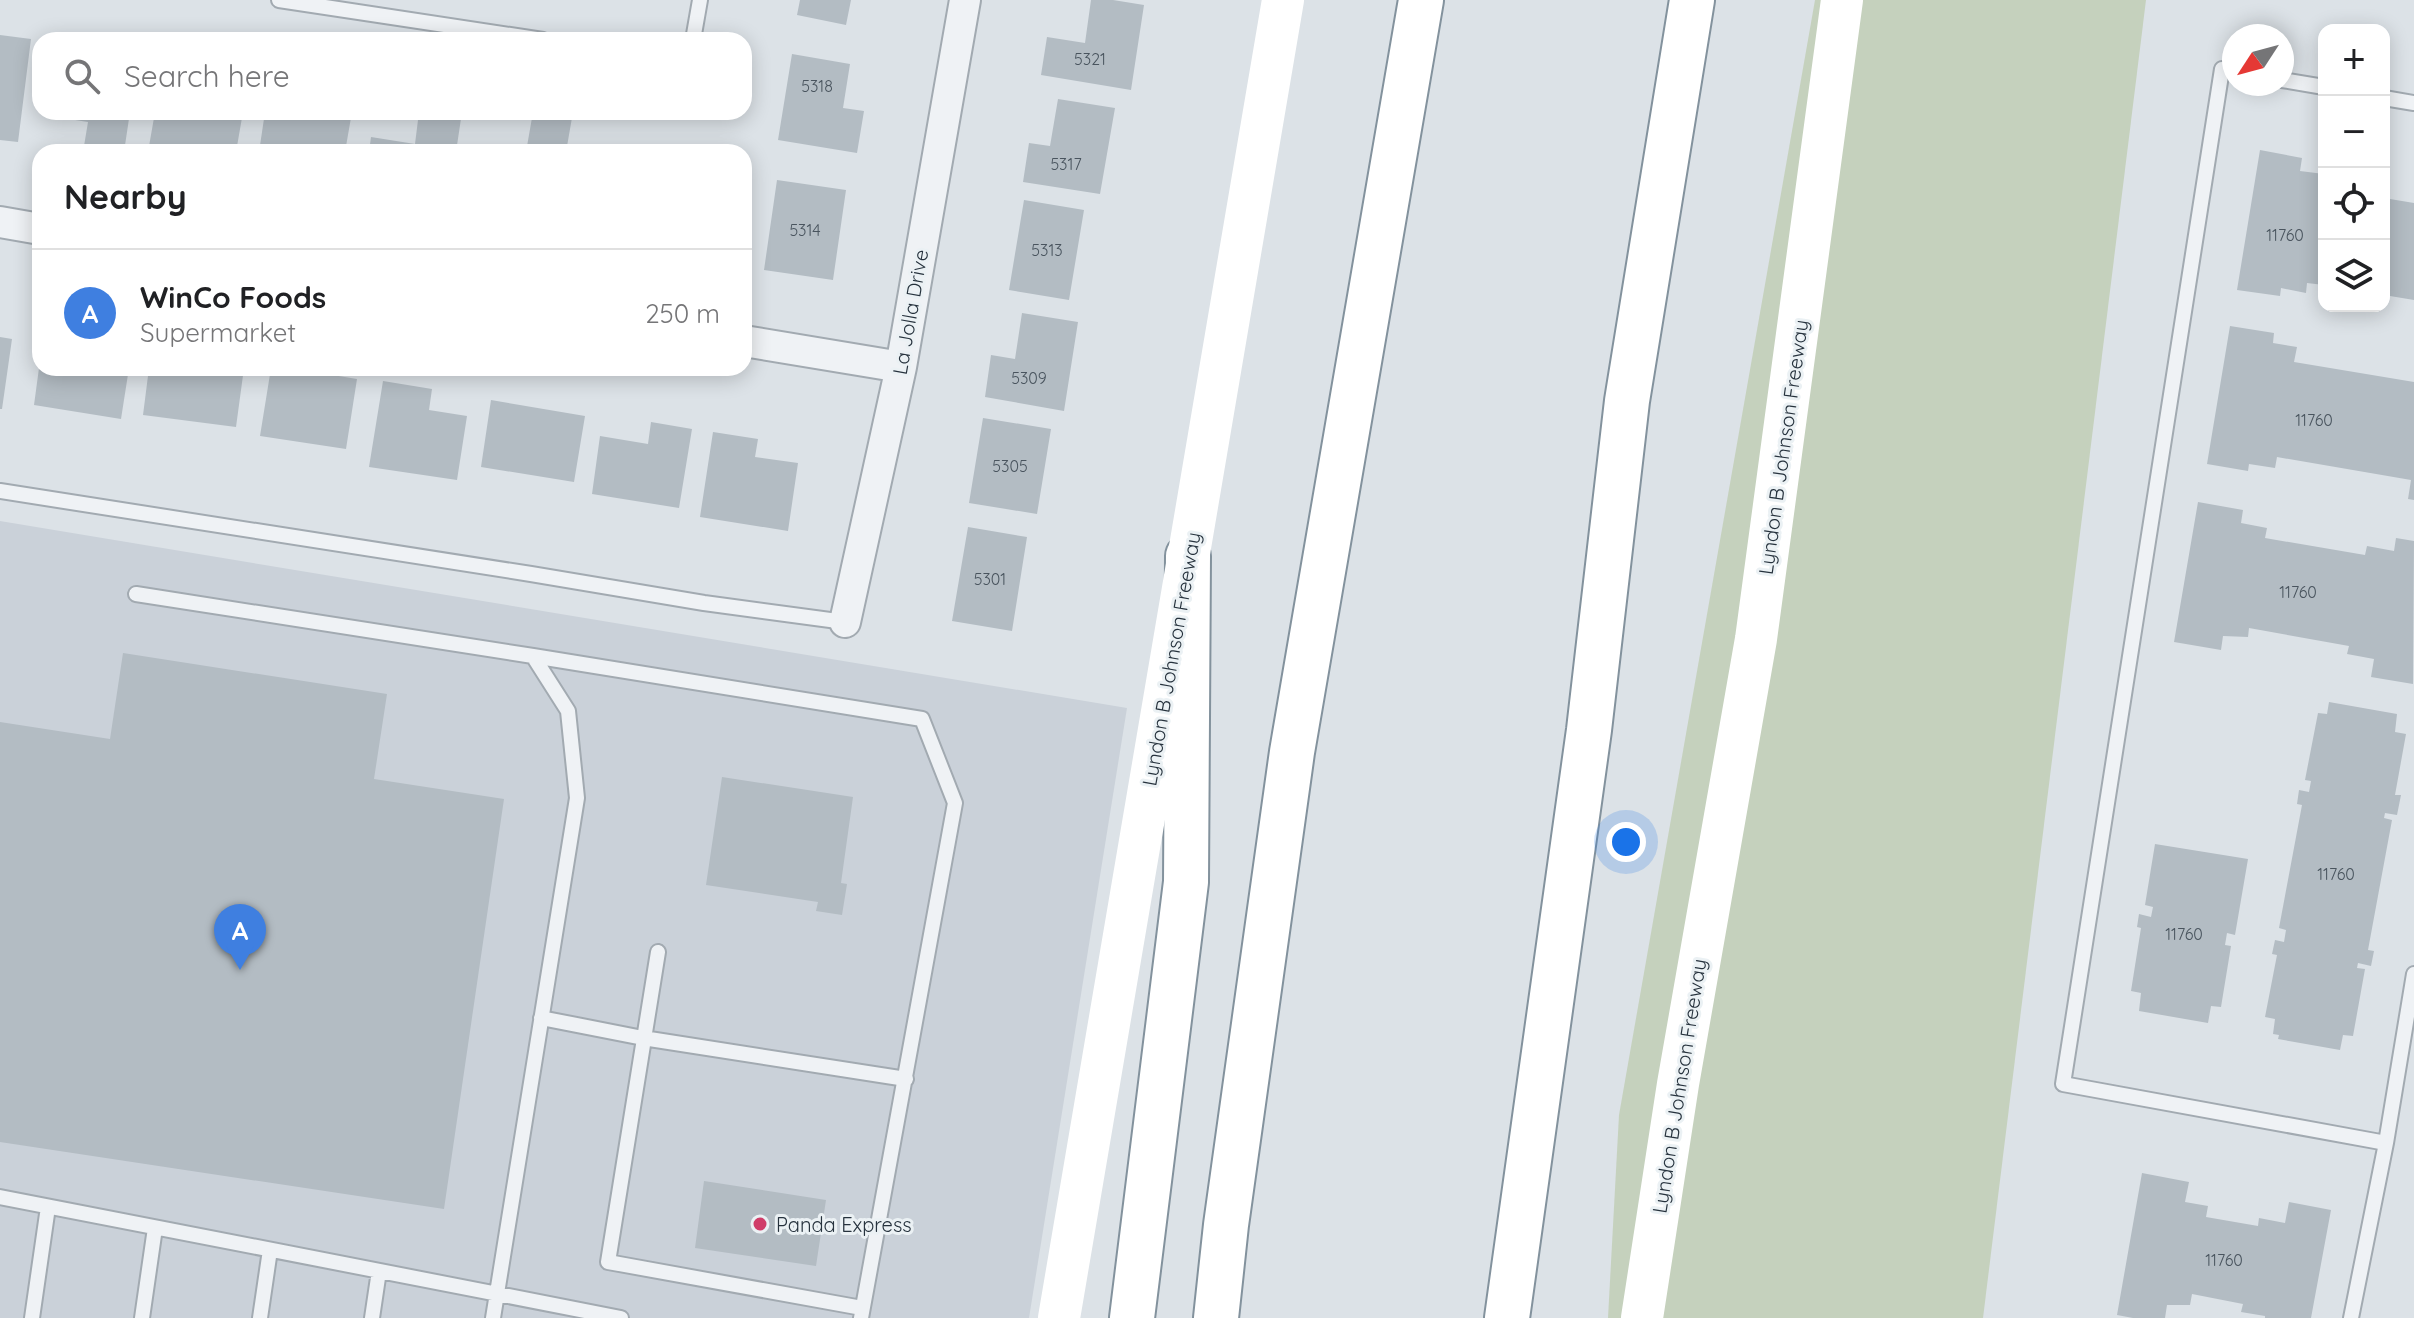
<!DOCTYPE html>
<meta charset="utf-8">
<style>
:root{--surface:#fff;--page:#f6f6f6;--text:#202124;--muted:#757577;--line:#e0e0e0;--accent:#b45309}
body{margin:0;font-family:Quicksand,sans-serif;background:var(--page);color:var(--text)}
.controls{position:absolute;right:24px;top:24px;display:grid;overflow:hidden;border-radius:16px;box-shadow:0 4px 20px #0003}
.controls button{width:72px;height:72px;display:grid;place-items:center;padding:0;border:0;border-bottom:2px solid var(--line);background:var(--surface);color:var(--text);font:40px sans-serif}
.compass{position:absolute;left:2222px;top:24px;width:72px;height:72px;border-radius:50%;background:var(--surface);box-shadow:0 4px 20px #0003;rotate:234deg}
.you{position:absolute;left:1626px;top:842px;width:28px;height:28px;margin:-20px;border:6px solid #fff;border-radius:50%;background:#1a73e8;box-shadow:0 0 0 12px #1a73e833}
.badge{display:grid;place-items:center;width:52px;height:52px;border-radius:50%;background:var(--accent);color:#fff;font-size:26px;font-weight:700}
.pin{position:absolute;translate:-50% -66px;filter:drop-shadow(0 2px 4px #0008)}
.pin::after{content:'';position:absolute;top:42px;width:28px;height:24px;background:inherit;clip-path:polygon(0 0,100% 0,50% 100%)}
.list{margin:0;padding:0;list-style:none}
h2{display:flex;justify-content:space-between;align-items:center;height:104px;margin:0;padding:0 32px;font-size:34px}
h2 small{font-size:26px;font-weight:400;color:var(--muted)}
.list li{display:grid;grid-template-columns:52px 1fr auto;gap:24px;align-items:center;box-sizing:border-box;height:128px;padding:0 32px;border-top:2px solid var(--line)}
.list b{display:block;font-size:30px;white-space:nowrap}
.list p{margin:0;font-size:26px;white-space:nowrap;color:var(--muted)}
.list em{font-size:26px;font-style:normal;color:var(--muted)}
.icon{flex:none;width:44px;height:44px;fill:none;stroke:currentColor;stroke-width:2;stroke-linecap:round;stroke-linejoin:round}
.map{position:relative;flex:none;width:2414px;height:1318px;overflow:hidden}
.search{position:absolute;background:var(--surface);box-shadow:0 4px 20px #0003;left:32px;top:32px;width:720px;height:88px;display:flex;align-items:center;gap:20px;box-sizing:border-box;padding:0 28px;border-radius:24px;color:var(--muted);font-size:30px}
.panel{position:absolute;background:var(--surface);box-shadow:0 4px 20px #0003;left:32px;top:144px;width:720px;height:232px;border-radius:24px}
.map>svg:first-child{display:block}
</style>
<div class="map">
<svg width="2414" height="1318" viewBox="0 0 2414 1318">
<rect width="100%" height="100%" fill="#dce2e7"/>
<!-- built -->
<path fill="#cad1d9" d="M0 521 1127 708 1029 1318H0Z"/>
<!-- green -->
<path fill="#c5d1bd" d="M1815 0H2146L1983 1318H1608L1619 1115Z"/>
<!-- building -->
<path fill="#b3bcc3" d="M800 0H851L846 25 797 15Z
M1091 0H1113L1144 5 1131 90 1041 75 1047 37 1085 43Z
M0 35 31 39 18 142 0 140Z
M792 54 850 64 843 108 864 111 857 153 778 140Z
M1058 99 1115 108 1100 194 1023 182 1029 143 1050 146Z
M44 112H130L124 152H83L88 122 43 115Z
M155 112 201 120 202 112H243L236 152H148Z
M265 112H352L345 152H259Z
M419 112H462L456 152H369L371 137 415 144Z
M533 112H573L566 152H526Z
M594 144 634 150 633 152H593Z
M2260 150 2302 158 2300 171 2324 174V285L2307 283 2306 293 2281 288 2280 296 2237 290Z
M777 180 846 190 833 280 764 270Z
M2384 198 2414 203V300L2384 295Z
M1024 200 1084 210 1069 300 1009 290Z
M1022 313 1078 322 1064 411 985 397 991 355 1015 359Z
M2230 326 2274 333 2273 343 2297 347 2294 362 2414 382V500L2408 499 2411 480 2277 457 2275 468 2249 464 2248 471 2207 464Z
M0 337 12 339 2 409H0Z
M39 368H129L121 419 34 405Z
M149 368H244L236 427 143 415Z
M271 368H290L357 379 346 449 260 436Z
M383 381 432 389 429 410 467 416 457 480 369 467Z
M491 400 585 416 574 482 481 467Z
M983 418 1051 429 1037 514 969 503Z
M651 422 692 429 679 508 592 494 600 436 648 444Z
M713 432 758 439 755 457 798 463 788 531 700 517Z
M2198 502 2243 510 2241 523 2267 528 2265 538 2365 555 2367 546 2394 551 2396 538 2414 541 2413 684 2371 677 2374 659 2347 654 2349 646 2249 628 2248 637 2223 636 2221 650 2174 642Z
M968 527 1027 537 1012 631 952 621Z
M123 653 387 694 374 779 504 799 444 1209 0 1142V722L110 739Z
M2329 702 2397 714 2395 732 2406 734 2395 795H2401L2397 815 2385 813 2384 818 2392 820 2368 950 2374 951 2371 966 2358 963 2357 968 2365 969 2353 1036 2343 1035 2340 1050 2278 1039 2279 1035 2273 1034 2275 1019 2265 1017 2277 955 2272 954 2275 940 2284 942 2286 930 2279 928 2302 805 2297 804 2299 790 2309 792 2311 781 2305 780 2318 713 2327 714Z
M722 777 853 797 841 883 847 884 842 915 816 911 818 902 706 885Z
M2155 844 2248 859 2235 935 2227 933 2225 945 2231 946 2221 1007 2211 1006 2208 1023 2139 1011 2141 993 2131 991 2141 928 2137 927 2139 914 2151 917 2153 907 2145 905Z
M2142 1173 2189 1182 2185 1202 2208 1206 2206 1217 2258 1226 2259 1218 2285 1223 2289 1202 2331 1210 2311 1318H2265V1316L2241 1312 2243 1304 2192 1294 2190 1305H2167L2165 1318H2133L2117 1315Z
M704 1181 826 1200 816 1266 695 1248Z"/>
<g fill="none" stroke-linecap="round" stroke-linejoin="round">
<!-- service casing -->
<g stroke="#a2aab1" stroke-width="18">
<path id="service" d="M279 0 543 40
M693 40 700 0
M2234 71 2222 69 2063 1084 2386 1143
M2282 80 2324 87
M2384 98 2414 103
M0 491 531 574 704 603 845 622
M136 594 533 656 568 711 577 798 493 1318
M533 656 922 719 955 803 861 1318
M658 952 608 1262 862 1308
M541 1018 643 1038 906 1079
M0 1197 621 1318
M32 1318 48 1207
M142 1318 155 1228
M260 1318 270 1250
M372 1318 379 1271
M2351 1318 2386 1143 2414 974"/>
</g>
<!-- minor casing -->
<g stroke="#a2aab1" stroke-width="34">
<path id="minor" d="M0 222 40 229
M744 341 901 367
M845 622 901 367 965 0"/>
</g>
<!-- motorway casing -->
<g stroke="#83929d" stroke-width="48">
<path id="motorway" d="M1132 1318 1186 882 1188 556
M1216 1318 1226 1225 1292 752 1421 0
M1507 1318 1589 730 1627 401 1692 0"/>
</g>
<!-- service -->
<use href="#service" stroke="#eff2f5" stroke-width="14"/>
<!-- minor -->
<use href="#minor" stroke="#eff2f5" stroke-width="30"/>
<!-- secondary -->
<path stroke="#fff" stroke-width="42" d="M1059 1318 1283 0
M1642 1318 1678 1084 1756 639 1842 0"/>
<!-- motorway -->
<use href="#motorway" stroke="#fff" stroke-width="44"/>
</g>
<!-- markers -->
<circle fill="#d03d69" stroke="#ebf1f4" stroke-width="3" cx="760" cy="1224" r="8"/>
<g text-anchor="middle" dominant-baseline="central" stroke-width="6" stroke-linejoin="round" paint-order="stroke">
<!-- number labels -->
<g font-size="16" fill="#49545e">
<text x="1090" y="59">5321</text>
<text x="817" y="86">5318</text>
<text x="1066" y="164">5317</text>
<text x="805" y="230">5314</text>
<text x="2285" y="235">11760</text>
<text x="1047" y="250">5313</text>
<text x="1029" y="378">5309</text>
<text x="2314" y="420">11760</text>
<text x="1010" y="466">5305</text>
<text x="990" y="579">5301</text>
<text x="2298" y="592">11760</text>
<text x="2336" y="874">11760</text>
<text x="2184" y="934">11760</text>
<text x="2224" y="1260">11760</text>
</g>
<!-- street labels -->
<g font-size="20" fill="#26323d" stroke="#ebf1f4">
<text transform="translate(910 312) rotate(-80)">La Jolla Drive</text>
<text transform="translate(1783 447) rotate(-82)">Lyndon B Johnson Freeway</text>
<text transform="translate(1171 659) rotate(-80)">Lyndon B Johnson Freeway</text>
<text transform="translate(1679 1086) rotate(-81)">Lyndon B Johnson Freeway</text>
</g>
<!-- poi labels -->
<g font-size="20" fill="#26323d" stroke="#ebf1f4" text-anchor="start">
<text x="776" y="1224">Panda Express</text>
</g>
</g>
</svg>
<div class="controls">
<button>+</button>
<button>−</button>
<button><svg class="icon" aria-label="locate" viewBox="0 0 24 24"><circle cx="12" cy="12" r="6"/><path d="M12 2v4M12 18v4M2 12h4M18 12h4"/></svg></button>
<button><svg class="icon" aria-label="layers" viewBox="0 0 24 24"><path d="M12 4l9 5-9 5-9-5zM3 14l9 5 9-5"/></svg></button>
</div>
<svg class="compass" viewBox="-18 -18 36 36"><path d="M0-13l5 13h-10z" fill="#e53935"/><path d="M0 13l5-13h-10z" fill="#757577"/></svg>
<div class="you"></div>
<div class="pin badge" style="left:240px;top:970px;background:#3f7fe0">A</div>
<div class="search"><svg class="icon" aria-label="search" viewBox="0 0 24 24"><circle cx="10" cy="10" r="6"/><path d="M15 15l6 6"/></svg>Search here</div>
<section class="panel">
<h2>Nearby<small></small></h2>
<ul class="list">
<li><span class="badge" style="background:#3f7fe0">A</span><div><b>WinCo Foods</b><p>Supermarket</p></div><em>250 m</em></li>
</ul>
</section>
</div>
